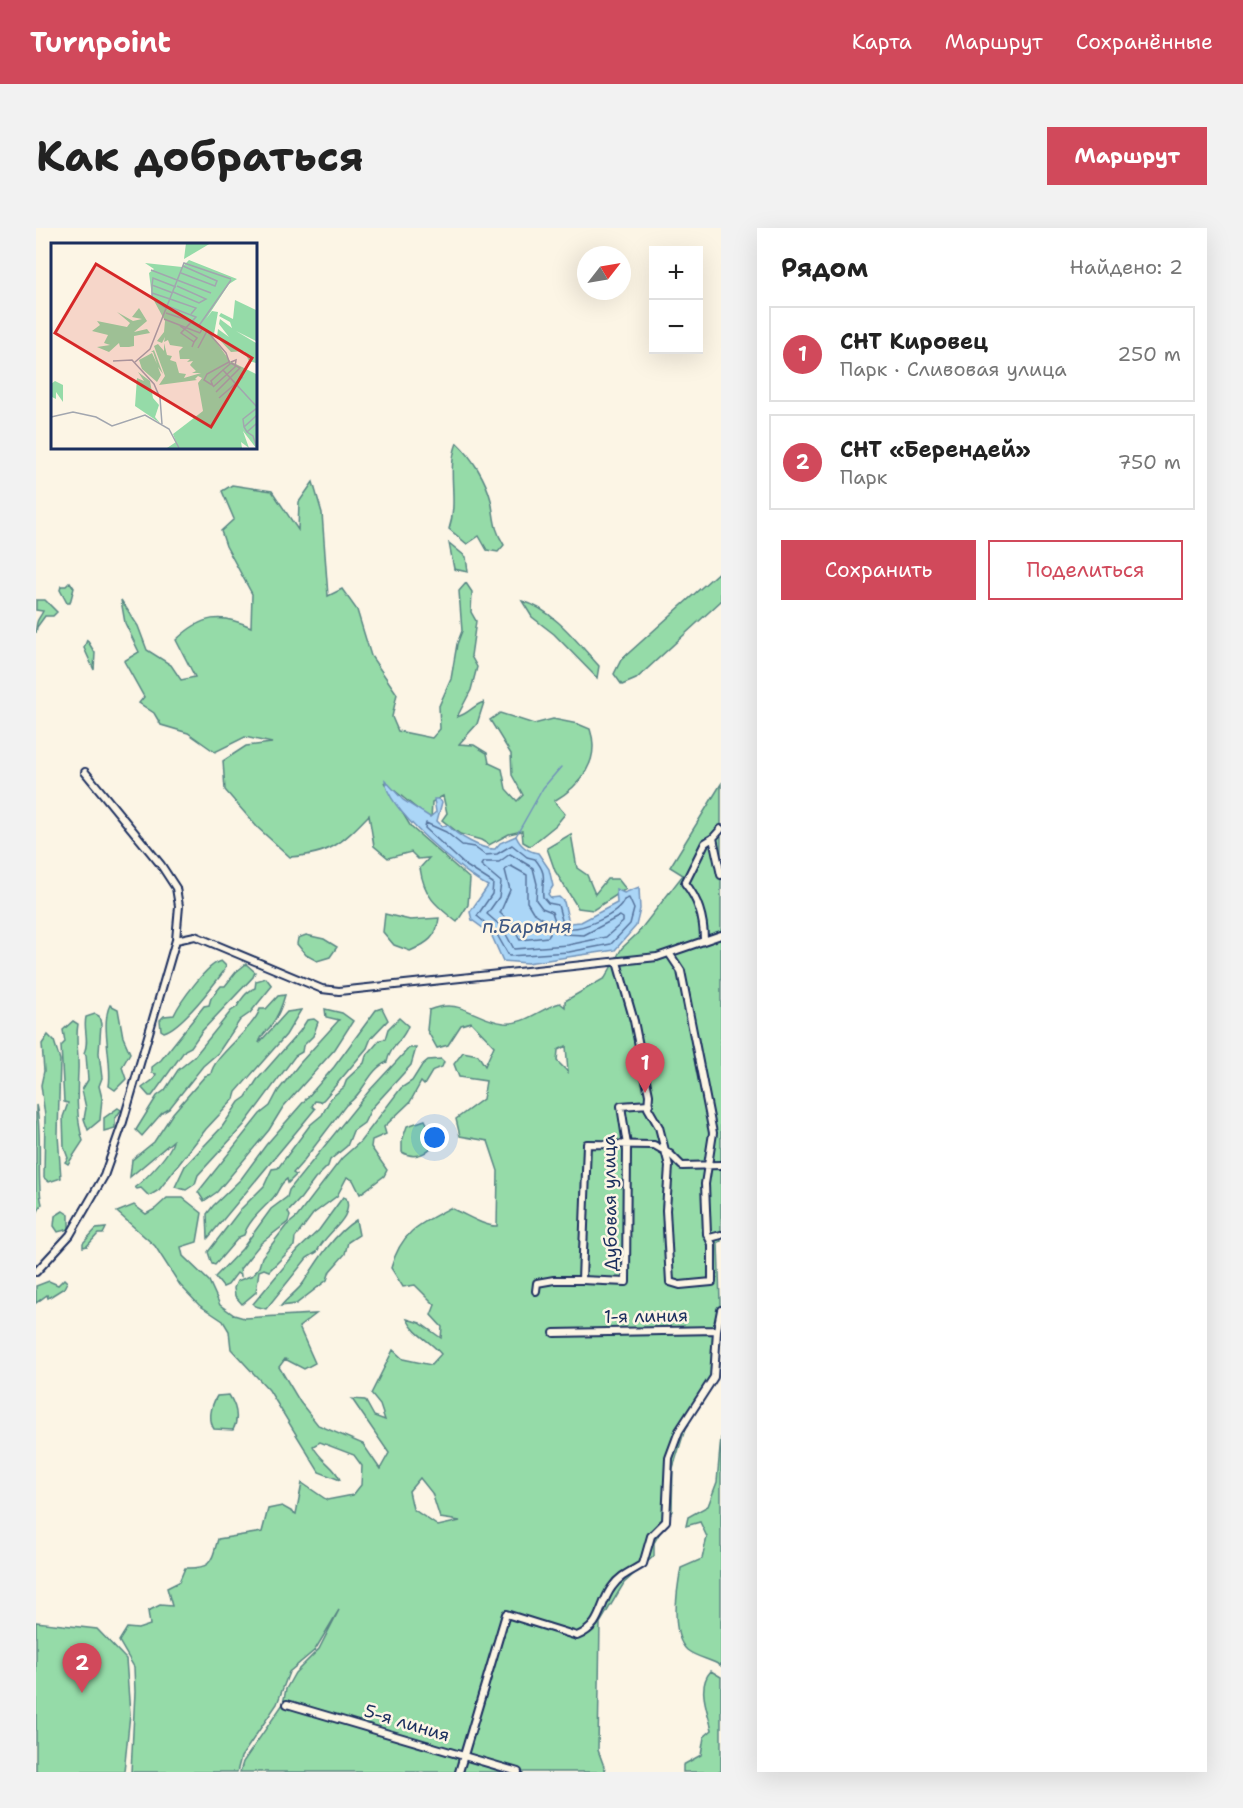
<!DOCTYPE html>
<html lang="ru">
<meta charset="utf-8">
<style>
:root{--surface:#fff;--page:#f2f2f2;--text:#222;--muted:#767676;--line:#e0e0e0;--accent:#d1495b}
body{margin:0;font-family:"Shantell Sans",sans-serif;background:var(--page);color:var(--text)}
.controls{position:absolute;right:18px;top:18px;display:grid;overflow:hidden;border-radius:0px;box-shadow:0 6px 24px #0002}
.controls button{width:54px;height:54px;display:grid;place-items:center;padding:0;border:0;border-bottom:2px solid var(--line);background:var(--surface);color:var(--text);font:30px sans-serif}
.compass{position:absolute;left:541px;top:18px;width:54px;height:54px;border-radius:50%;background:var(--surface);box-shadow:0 6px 24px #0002;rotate:59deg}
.you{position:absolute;left:399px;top:910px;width:21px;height:21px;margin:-15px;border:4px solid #fff;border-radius:50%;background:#1a73e8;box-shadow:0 0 0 9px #1a73e833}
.badge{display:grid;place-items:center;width:39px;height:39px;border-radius:50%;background:var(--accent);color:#fff;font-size:20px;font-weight:700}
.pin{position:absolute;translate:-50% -50px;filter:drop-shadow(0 2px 3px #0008)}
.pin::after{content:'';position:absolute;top:32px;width:21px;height:18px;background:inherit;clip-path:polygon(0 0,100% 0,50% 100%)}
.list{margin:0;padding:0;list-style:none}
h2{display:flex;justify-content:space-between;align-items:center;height:78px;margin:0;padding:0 24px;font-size:26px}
h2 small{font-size:20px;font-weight:400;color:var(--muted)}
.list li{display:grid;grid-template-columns:39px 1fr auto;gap:18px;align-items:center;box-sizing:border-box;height:96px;margin:0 12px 12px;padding:0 12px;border:2px solid var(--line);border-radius:0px}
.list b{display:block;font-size:22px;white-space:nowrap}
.list p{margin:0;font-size:20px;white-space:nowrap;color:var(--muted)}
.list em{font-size:20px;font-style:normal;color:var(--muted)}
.actions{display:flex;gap:12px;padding:18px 24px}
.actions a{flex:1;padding:14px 0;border:2px solid var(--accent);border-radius:0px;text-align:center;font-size:21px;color:var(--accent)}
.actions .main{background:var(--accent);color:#fff}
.map{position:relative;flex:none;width:685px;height:1544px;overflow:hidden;border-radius:0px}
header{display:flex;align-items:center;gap:36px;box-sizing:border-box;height:84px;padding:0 30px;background:var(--accent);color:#fff}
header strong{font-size:28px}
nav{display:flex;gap:33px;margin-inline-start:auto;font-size:21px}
.intro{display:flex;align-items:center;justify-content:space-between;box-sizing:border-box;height:144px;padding:0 36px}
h1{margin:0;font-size:42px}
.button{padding:15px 27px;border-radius:0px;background:var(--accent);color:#fff;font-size:21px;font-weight:700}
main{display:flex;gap:36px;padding:0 36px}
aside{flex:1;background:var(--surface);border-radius:0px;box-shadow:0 6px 24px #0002}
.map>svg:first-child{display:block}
</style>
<header>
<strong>Turnpoint</strong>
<nav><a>Карта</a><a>Маршрут</a><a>Сохранённые</a></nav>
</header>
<div class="intro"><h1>Как добраться</h1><a class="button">Маршрут</a></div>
<main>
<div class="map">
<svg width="685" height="1544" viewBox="0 0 685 1544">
<rect width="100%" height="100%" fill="#fcf5e5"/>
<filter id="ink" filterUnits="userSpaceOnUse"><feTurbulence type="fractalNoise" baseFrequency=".0167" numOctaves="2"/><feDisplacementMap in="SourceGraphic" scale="12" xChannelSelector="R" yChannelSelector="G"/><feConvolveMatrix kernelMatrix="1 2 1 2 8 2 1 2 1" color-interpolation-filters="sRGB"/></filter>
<g filter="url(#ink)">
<!-- green -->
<path fill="#95dba8" stroke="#588583" stroke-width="1.5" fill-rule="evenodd" d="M421 215C436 229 450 252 455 272 459 291 457 299 468 317L462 324 451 322 443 308 431 316 413 301C423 271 410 243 421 215Z
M277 254 286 285 292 368 306 361 321 382 335 428 361 466 356 489 362 503 396 510 404 501 403 478 415 451 421 416 426 403 423 363 430 355 436 364 435 384 440 393 435 428 441 439 435 462 421 489C433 486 437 477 448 474L441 496 423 516 438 517 451 525 453 535 466 541 470 561 481 573 487 567 476 547 475 526 454 492 464 485 498 496 517 491 542 496 554 501C565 533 544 558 518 573L529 586 520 597 494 618 487 614 486 603 473 606 453 617 445 612 424 606 406 592 411 585 407 568 396 574 395 592 348 554 375 599 434 651 432 677 421 694C399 677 388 668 384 640L393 630 382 631 375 624 352 630 338 618 333 587C305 616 295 626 254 629L221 599 189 562 187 533 210 518 236 515 209 509 179 524 152 505 125 497 118 485 103 475 108 469 88 433 103 424 89 395 85 372 102 398 111 422 135 437 145 452 159 449 140 412C166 387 185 385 215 399L216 366 190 318 185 303 198 291 186 263 196 257 236 263 262 302 263 274Z
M413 315 430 329 432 344 418 341Z
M685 342V373L600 451 586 457 578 446 585 432Z
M34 354 38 360 34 375H31L24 362 25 358H30Z
M0 372H9L21 384 17 388H9L1 399 0 405C0 390 3 392 7 383L0 382Z
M486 373C517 381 542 415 563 438L561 450 518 406 496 389Z
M51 412 59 425 58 442 48 420Z
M685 556V1013L682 1015 685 1103 678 1152 653 1188 637 1240 636 1283 618 1315V1328L588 1355 564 1395 562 1522 570 1544H204L207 1534 247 1476 250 1461 259 1445 283 1421 303 1382 279 1422 253 1444 241 1476 205 1529 201 1544H95L99 1464 98 1439 83 1413 91 1400 102 1401 114 1397 112 1383 124 1377 136 1378 131 1360 143 1354 149 1340C176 1341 175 1334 182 1311L226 1304 232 1281 246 1278 260 1286 266 1255 291 1272 317 1267 325 1257 326 1238 318 1227 284 1214 277 1218C284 1233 300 1239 304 1252L283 1244 233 1162 195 1121 193 1103 187 1093 163 1077 144 1057 119 1018 81 984 98 977 110 986 119 981 131 970H147L166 985 161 1014 145 1019 147 1028 173 1053 184 1077 198 1087 208 1090 280 1086 263 1099 279 1135 268 1141 249 1131 243 1139 264 1174 282 1197 327 1216 344 1241 353 1225 316 1171 329 1172 338 1188 349 1192 344 1177 335 1166 357 1122 367 1131 395 1137 405 1126C394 1112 379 1108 371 1091L384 1095 405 1110 406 1099 395 1087 399 1077 379 1057 367 1059 355 1040C365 1004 383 996 414 980 428 985 448 999 461 998L462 943 452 913 424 908 420 891 447 871 450 853 423 849 418 836 427 824 442 827 449 838 458 818 435 794 425 797 412 817 401 820 391 802 393 782C425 769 437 791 468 795 489 797 505 780 524 775L529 779V773L569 750 586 720 601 706 647 647 634 639ZM530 818 532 844 521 833 522 822ZM384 1250 396 1265 404 1290 424 1293 402 1298 377 1281 373 1263Z
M535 606 541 640 551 647 559 666 571 651H582L590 661 557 682 542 680 519 643 511 620Z
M349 686 374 692 403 690C401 709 392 715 374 723L358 717 347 704Z
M270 707 288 711 301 719 294 729 281 733 270 727 261 716 262 710Z
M185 733 190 738 188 743C176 759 146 799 128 804L125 802 124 792 128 788 138 787C144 774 172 735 185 733Z
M210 736 219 744 217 749 166 803 155 819 149 822 116 868H113L106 860 118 851 120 846 116 845V839L125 832 168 778 173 777 175 770 185 758H189L200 744Z
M230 750 236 758 214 785 204 792 182 825 167 838 133 881 126 885 106 908 100 902 121 868 129 862 142 842 158 829 195 783 201 779C204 772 211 763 219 760L220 753Z
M249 767C246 778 241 790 234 799 229 805 225 807 223 815L251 784 265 782 250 807 200 864 198 871 170 901 123 962 113 968 105 960 101 961 99 959C109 952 135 925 137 913L94 949 96 932 118 914 137 885 169 848 175 846C177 828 217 802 224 781H230L242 768Z
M74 777 82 781 87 809 94 825 86 839 90 851 79 862 73 858C77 835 64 796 74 777Z
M346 780 352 792 335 810 331 820 289 870 285 874 279 873 276 878 279 881 172 1010 171 986 177 978 205 951 230 917 298 839 340 782Z
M289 781 306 785 317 793 299 821 247 879 233 902 181 964 168 973 162 964 224 886 234 878 242 863 264 835 303 792 290 789Z
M59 786 63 788 65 796 63 825 66 850 63 858 66 870 64 892 52 902 48 891 50 880 46 862 52 852 50 827 48 825C54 812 47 802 50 789Z
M363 790 372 798C367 813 354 818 351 834 332 842 329 865 310 877L265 936 257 945 260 947 252 955 251 951C243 956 243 964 237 970 227 981 213 992 208 1007L203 1009 179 1037 176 1036 172 1024 205 981 228 958 236 941 242 940 274 897 286 887 295 870 308 859 311 851 328 835 330 828 344 812 349 811 352 801Z
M278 791 282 794 277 808 267 818 266 824 259 828 208 897 162 947 159 956 150 962 139 959 149 938 186 899 203 874 210 869 221 852 264 803 271 792Z
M37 793 42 796C39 812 43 826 42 843 41 865 40 891 47 913L32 936 29 934 32 930 28 919 27 889 32 875 28 874 25 818 29 814 27 802Z
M12 807 18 813 24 832 22 907 25 950 13 954 8 950 9 888 5 857 8 843 6 816Z
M373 820H380L375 837 335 881 328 895 317 903 311 918 294 932 292 938 279 951 265 970 252 984 254 988 252 994 225 1015 204 1041 205 1048 201 1045 192 1057 187 1059 179 1049 206 1021 235 981 251 969 253 962 333 863Z
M405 831 408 834 406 839 397 842 388 857 385 854 374 874 348 899 350 906 336 912 335 919 351 942 348 948 324 966 317 952 311 949 301 968 277 986 259 1010 258 1018 233 1043 228 1041 223 1043 220 1064 206 1076 199 1068 198 1060 201 1053 217 1047 223 1039 226 1029 250 998 261 989 306 930 324 914 365 860 376 853 386 837 392 832Z
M0 877C7 902 0 955 6 976L0 987Z
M82 880 85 882 79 891V900L68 903V890Z
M389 892 400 913C392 926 379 932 366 924V913L371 898Z
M307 969 310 970C319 991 288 1005 281 1024L271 1030 230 1081 219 1078 217 1076 262 1022 283 1002Z
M27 983 33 987V1001L22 1004 18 998 19 988Z
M320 992 323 1007 312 1014 309 1026 294 1043 291 1052 260 1076 245 1078C252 1069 262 1063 268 1054 282 1032 298 1006 320 992Z
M70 1000 67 1006H62L51 1018 47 1019V1015L60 1001Z
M28 1051 31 1054 28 1060 12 1070 11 1067 0 1075V1058L13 1053 22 1057Z
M193 1167C200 1178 203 1191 197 1202L178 1201C172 1191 175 1178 181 1168Z
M685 1209V1438C675 1431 661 1430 651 1422 634 1406 641 1361 645 1340L666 1331 671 1309 664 1294 650 1298 652 1289 672 1278 681 1254Z
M0 1394 61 1401 90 1431 94 1486 88 1544H0Z
M675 1443 685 1449V1544H647V1537L665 1527 668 1509 676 1502C672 1483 660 1459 675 1443Z"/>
<!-- water -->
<path fill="#abd6f7" stroke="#7193ba" stroke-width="1.5" d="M349 552 367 572 394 589 400 584 398 571H402L406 574 401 593 406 598 412 597C421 608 447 622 459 621L464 615 480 608C484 618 491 623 502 625L513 641 517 658 512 666 515 670 523 669 528 674 533 695 545 694 581 675 580 661 588 665 603 659 604 681 600 698 579 722 491 735 467 733 455 706 436 692 434 684 452 658C427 645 350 581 349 552Z"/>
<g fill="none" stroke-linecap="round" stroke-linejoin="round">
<!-- shore -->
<path stroke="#55729b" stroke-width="1.5" d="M390 595 410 604 426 617 438 619 449 627 461 626 476 617 491 629 499 631C513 648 505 653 507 669L512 675 522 677 527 696 531 700C546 702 583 687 588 672L593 670 598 681 594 696 575 716 533 724 473 728 459 703 441 688 456 666 457 655 429 637 389 600Z
M474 626 497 640 501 656 500 672 506 680 516 684 521 699 527 706 548 707 584 688 587 690V694L570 709 532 717 478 721 466 699 451 686 463 669 465 654 445 637 447 634H463Z
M475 638 491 647V674L497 684 509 692 514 706 512 709 484 712 473 693 464 685 474 662 469 642Z"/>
<!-- stream -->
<path stroke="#7193ba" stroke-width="1.5" d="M480 608 507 560 525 539"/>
<!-- minor casing -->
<g stroke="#1b2f5e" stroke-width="10">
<path id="minor" d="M677 610 685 601
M140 712 159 708 286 761 303 763 621 729 685 707
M668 712C668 691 662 671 649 655L669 615 677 610 685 647
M581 734 598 793 613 867 612 880 623 899 633 938 630 982 634 1054 644 1057 676 1054V1016L671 1006 669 956 677 905 645 743 633 725
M674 1010 685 1007
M0 1044 34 1007 68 948 87 894 140 712 143 678 140 660 125 637 49 544
M546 1052 590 1054 591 917 585 878 613 876
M500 1063 501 1055 518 1052H546L551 916 618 917 634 926 646 938 685 937
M518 1105 681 1102 685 1082
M251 1476 482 1544
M423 1544 470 1386 541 1408C567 1397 562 1378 576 1359 584 1347 596 1343 607 1336L615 1308 630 1293 633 1230 643 1203 678 1149 681 1102"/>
</g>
<!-- minor -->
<use href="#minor" stroke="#fcf5e5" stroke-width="6"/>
</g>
</g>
<g text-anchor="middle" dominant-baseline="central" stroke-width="5" stroke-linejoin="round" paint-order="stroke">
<!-- street labels -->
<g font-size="18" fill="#1b2f5e" stroke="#fcf5e5">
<text transform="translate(574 975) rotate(-91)">Дубовая улица</text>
<text transform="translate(610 1088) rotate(-1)">1-я линия</text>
<text transform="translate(371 1495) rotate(17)">5-я линия</text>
</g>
<!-- water labels -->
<g font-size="20" font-style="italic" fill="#3f5984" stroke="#fcf5e5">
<text x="491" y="698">п.Барыня</text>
</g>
</g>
<!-- overview -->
<g transform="translate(15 15)">
<rect width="206" height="206" fill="#fcf5e5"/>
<path d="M135 0H160L133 16ZM138 17 186 36 178 41 155 76 161 68 167 69 163 91 158 89 179 118 205 131V205L192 188 198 205 190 199 191 205H116L125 199 122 191 152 168 147 140 151 135 147 133 144 136 146 137 108 142 114 133 103 103 107 101 113 108V100L116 112 121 113 119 117 125 119 128 130 135 131 133 135 150 130H141L145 128 139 122 142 118 136 119 139 116H129L128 108 132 104 119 102 117 97 113 99 114 94 111 100 106 98 113 89 114 78 101 54 98 30 103 26 94 20 131 24ZM184 57 205 67V98L185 88 205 100V120L198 118 193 108 180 109 166 94 167 86 178 94 168 81 169 76 181 85 179 79 168 73 170 70 182 76ZM88 65 96 78 83 89 96 86 99 90 83 93V103L78 104H69L68 100 58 109 46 104 59 102 53 100 57 92 41 88 49 82 46 78 76 84 79 80 66 69 82 78 91 76 81 74ZM103 107 112 131 107 124 110 132 106 139 91 126 88 117 101 110 106 121 102 109H100ZM87 129 99 138 102 155 108 162 104 174 109 180 84 163 86 135 93 138ZM4 138 12 142V159L5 149V156L1 154 0 141Z" fill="#95dba8"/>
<path fill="none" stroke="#a2a6af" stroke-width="1.5" d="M100 27 160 50M130 30 164 43 166 38 132 23M101 42 102 35 125 44M122 49 148 60 155 56 126 43M101 50 119 56M119 56 145 65 140 71M106 59 101 54V42L122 50M116 66 106 59 145 74 130 90 143 99 141 104M115 70 136 77 151 86 149 90M113 76 149 90M129 83 146 95 143 99M147 84 180 37M156 88 175 110 179 121 172 127 206 164M147 105 156 88M62 118 81 117 103 141 109 155 111 181M84 119 99 106 133 20 180 36M161 142 153 137 156 131 178 119M162 143 160 138 172 127M162 144 184 124 185 117 180 119M165 149 189 125 180 120M168 155 192 134M0 174 22 169 45 174 61 183 94 172 118 186 128 205M206 180 196 189 202 193 206 205M193 184 192 176 206 165M196 189 193 184 206 172"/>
<path fill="#d62828" fill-opacity="0.15" stroke="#d62828" stroke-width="3" d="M45 21 201 115 160 184 4 90Z"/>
<rect width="206" height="206" fill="none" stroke="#1b2f5e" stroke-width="3"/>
</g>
</svg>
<div class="controls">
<button>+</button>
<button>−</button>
</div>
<svg class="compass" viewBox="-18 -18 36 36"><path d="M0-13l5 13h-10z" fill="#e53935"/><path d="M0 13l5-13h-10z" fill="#767676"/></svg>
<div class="you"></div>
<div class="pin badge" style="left:609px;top:865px">1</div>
<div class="pin badge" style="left:46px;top:1465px">2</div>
</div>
<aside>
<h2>Рядом<small>Найдено: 2</small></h2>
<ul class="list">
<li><span class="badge">1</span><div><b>СНТ Кировец</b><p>Парк · Сливовая улица</p></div><em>250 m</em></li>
<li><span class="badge">2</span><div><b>СНТ «Берендей»</b><p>Парк</p></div><em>750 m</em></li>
</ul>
<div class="actions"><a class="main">Сохранить</a><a>Поделиться</a></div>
</aside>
</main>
